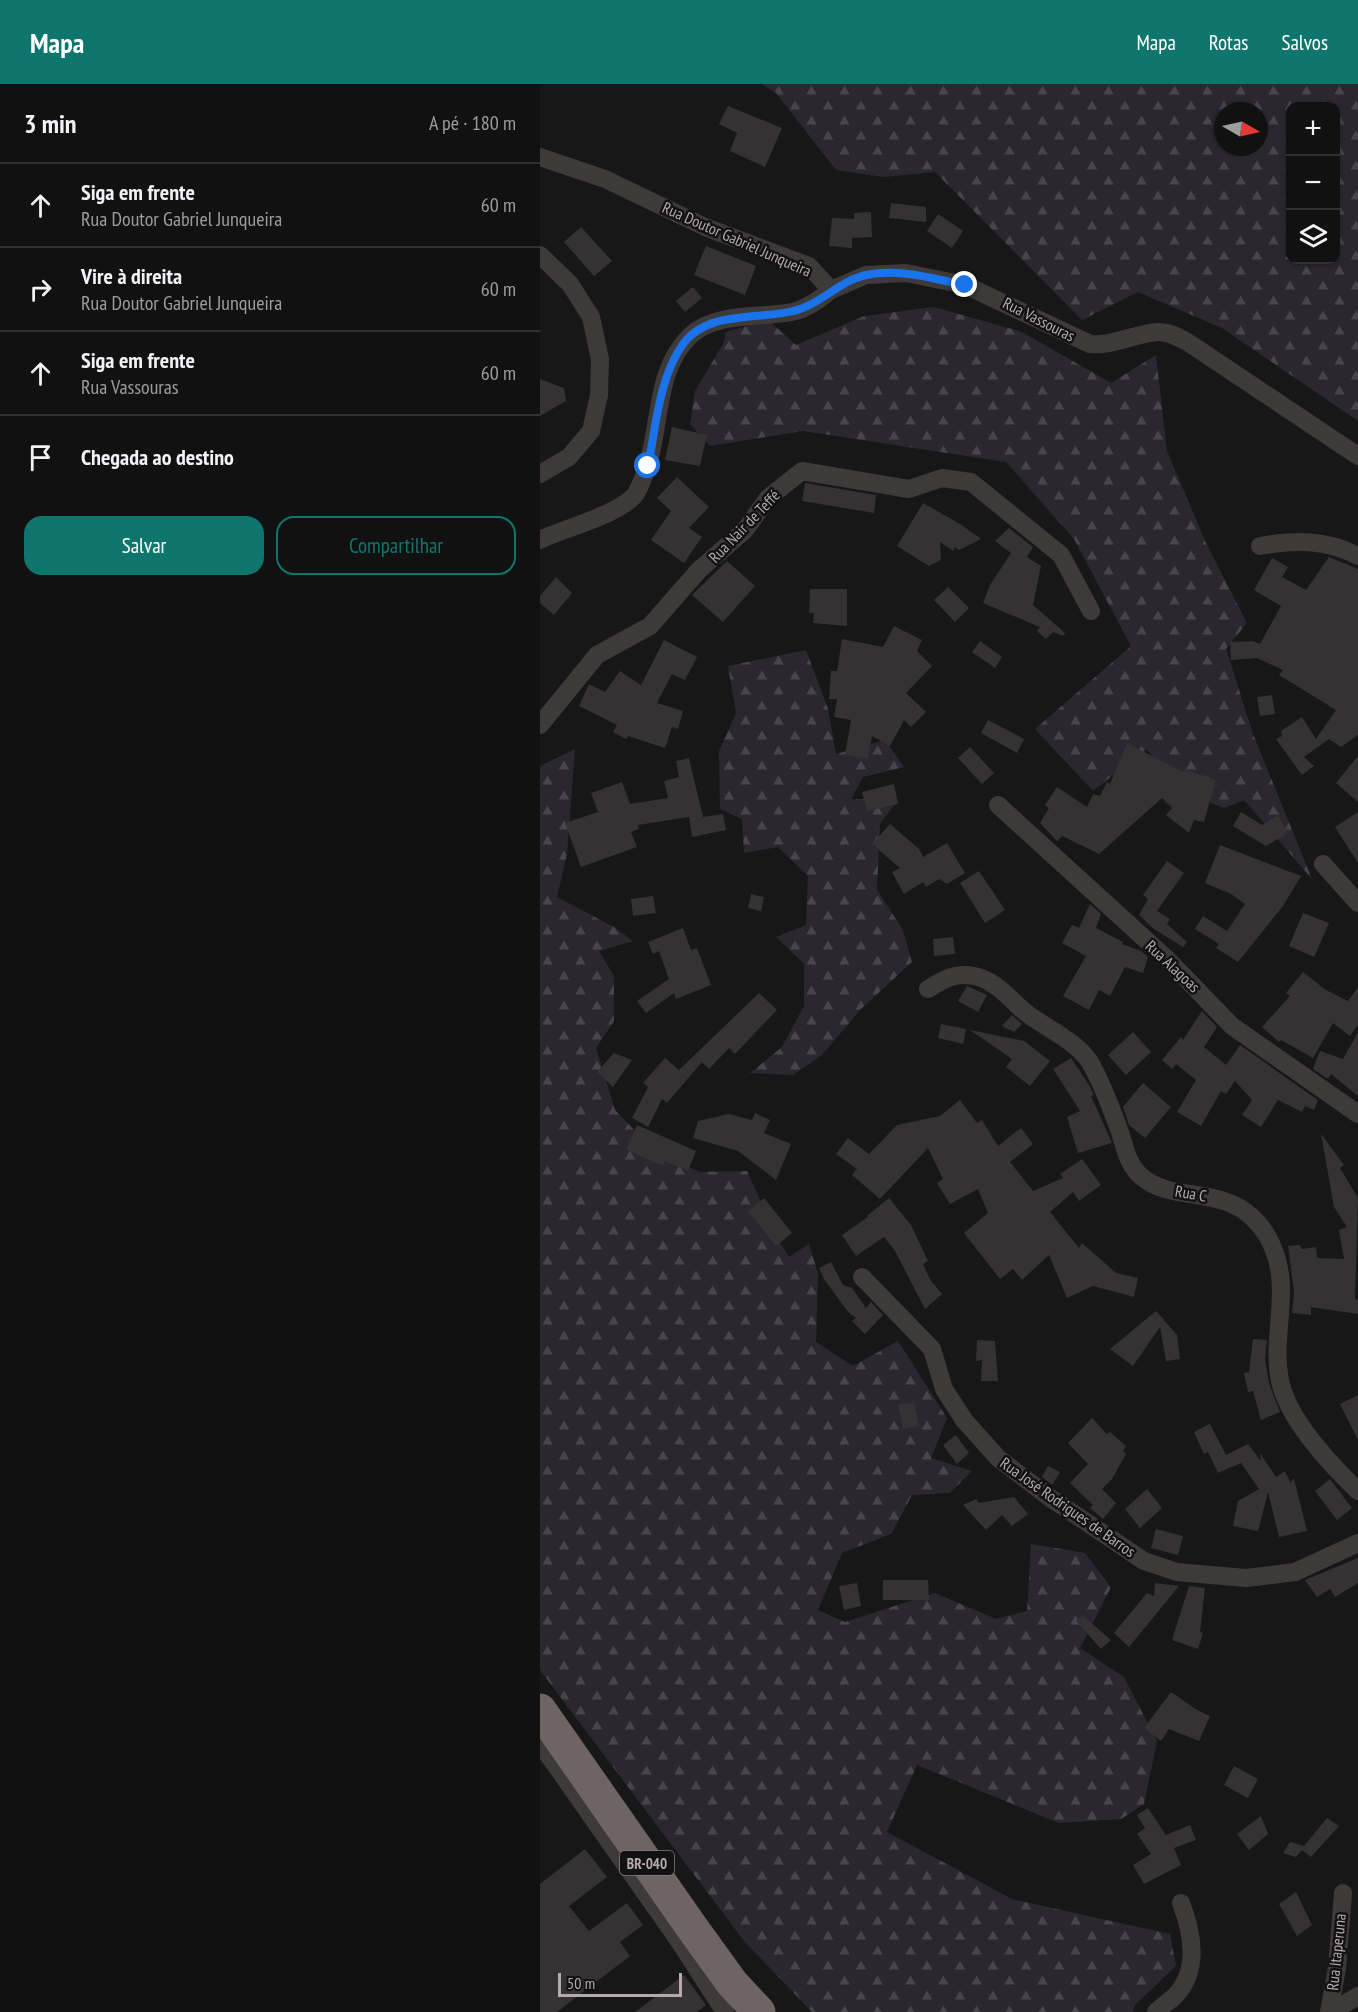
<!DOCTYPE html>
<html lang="pt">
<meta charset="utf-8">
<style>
:root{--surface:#121111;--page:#1f1f1f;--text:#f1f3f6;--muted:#9c9d9f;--line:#313131;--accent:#0f766e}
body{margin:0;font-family:"PT Sans Narrow",sans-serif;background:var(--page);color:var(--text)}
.controls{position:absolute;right:18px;top:18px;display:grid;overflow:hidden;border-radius:12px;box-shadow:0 2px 4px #0004}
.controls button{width:54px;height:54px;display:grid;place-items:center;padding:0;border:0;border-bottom:2px solid var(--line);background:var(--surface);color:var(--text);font:30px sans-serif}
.compass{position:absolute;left:674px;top:18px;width:54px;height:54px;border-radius:50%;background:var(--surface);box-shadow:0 2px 4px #0004;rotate:99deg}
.scale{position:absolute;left:18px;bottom:15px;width:124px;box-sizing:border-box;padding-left:6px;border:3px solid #b7aaab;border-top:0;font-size:16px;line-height:21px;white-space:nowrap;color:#b7aaab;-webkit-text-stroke:4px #131212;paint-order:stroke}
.stop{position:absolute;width:18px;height:18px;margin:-14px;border:4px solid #1a73e8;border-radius:50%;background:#fff}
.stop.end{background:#1a73e8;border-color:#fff;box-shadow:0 2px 6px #0008}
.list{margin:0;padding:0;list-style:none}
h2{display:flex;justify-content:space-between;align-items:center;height:78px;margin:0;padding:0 24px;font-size:26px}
h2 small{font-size:20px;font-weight:400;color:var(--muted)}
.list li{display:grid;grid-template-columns:39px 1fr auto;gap:18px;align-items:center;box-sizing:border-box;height:84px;padding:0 24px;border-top:2px solid var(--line)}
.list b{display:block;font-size:22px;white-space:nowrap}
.list p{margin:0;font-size:20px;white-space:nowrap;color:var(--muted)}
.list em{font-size:20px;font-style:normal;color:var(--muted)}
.actions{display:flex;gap:12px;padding:18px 24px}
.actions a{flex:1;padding:14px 0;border:2px solid var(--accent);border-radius:18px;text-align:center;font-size:21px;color:var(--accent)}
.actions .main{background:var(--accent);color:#fff}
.icon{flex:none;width:33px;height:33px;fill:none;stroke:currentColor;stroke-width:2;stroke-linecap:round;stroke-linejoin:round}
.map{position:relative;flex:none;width:818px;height:1928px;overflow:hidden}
header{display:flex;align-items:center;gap:36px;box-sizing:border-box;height:84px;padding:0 30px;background:var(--accent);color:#fff}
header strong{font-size:28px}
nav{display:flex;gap:33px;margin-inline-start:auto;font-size:21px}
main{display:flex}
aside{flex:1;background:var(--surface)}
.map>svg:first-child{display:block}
</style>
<header>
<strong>Mapa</strong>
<nav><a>Mapa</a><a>Rotas</a><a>Salvos</a></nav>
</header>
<main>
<aside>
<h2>3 min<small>A pé · 180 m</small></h2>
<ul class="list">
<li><svg class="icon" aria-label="ahead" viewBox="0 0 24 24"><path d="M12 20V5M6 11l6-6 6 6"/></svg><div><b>Siga em frente</b><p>Rua Doutor Gabriel Junqueira</p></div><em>60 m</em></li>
<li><svg class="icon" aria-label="right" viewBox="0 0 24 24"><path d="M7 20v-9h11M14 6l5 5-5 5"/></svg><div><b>Vire à direita</b><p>Rua Doutor Gabriel Junqueira</p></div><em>60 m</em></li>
<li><svg class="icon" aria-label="ahead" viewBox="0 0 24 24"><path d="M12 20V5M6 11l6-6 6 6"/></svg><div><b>Siga em frente</b><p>Rua Vassouras</p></div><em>60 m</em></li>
<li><svg class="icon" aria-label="arrive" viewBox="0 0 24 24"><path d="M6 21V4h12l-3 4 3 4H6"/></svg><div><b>Chegada ao destino</b></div></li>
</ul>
<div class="actions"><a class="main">Salvar</a><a>Compartilhar</a></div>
</aside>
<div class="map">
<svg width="818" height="1928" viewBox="0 0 818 1928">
<defs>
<pattern id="forest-firs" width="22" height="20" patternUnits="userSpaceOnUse" patternTransform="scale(1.5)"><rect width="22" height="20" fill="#2a2730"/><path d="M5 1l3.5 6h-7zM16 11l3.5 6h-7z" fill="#47444b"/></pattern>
</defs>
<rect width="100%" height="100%" fill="#181717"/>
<!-- forest -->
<path fill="url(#forest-firs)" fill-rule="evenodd" d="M222 0H818V337L682 244 598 208 542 236 395 88 344 93 296 86 236 9ZM796 22V176H750V22ZM683 27H719V63H683Z
M394 223 482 248 571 299 616 271 627 367 666 459 707 539 686 565 713 650 772 795 704 716 684 724 633 704 607 665 553 707 495 645 591 562 534 455 466 378 263 347 170 362 150 340 155 307 183 260 186 248 228 236 256 261 324 232Z
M266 566 288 625 296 670 345 656 364 683 323 693 311 715 358 716 340 740 337 806 363 846 372 878 321 925 282 971 253 991 210 989 242 963 264 922V880L236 853 266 841 268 792 238 763 204 769 202 735 180 725 179 667 196 629 188 582Z
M35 665 27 770 17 813 74 843 93 857 59 867 74 892V937L56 964 75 1026 118 1071 160 1088 207 1087 238 1156 249 1173 269 1160 278 1189 276 1258 313 1282 358 1257 407 1334 391 1374 432 1387 410 1409 372 1411 351 1450 302 1469 278 1526 305 1538 395 1509 456 1535 487 1527 491 1460 545 1469 571 1503 540 1564 584 1593 617 1657 604 1720 581 1735 519 1739 377 1681 347 1748 472 1815 630 1850 636 1882 595 1921 593 1928H272L204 1857 0 1586V682Z"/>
<!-- building -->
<path fill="#343232" d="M188 22 242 44 225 83 190 67 197 49 179 40Z
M351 119 386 123V138L349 134Z
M331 128 332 153 312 154V164L289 162 292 134 314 135V129Z
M398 130 423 147 412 164 387 147Z
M41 143 72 177 54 192 24 158Z
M166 162 216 182 205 211 154 191Z
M153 203 162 214 145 228 136 217Z
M0 295 24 304 26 317 0 332Z
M132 343 167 351 160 382 125 376Z
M137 393 169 423 149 444 162 453 144 479 111 456 131 427 117 414Z
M265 399 336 411 334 429 262 417Z
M383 419 420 440 441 455 419 466 415 463 413 467 400 458 401 476 389 482 357 462Z
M469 444 493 463 487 473 501 482 493 521 525 549 523 552 513 548 506 555 497 547 500 543 443 519 450 501 471 469 455 457Z
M789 473 818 485V651L801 663 789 655 764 673 774 682 762 691 736 655 742 652 741 647 762 633 776 655 796 626 739 591 743 586 717 574 691 576 690 558 713 557 720 560 741 522 714 506 732 474 748 483 742 493 766 506Z
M187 477 215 502 183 538 152 511Z
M16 493 32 509 14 531 0 519V512Z
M408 503 429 524 415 538 394 516Z
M270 505H307V542L273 539 274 529H269Z
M354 542 382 556 377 567 392 582 366 609 386 628 371 643 364 636 350 662 332 652 328 675 305 671 311 636 294 633 297 615H289L291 587H297L302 555 343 563Z
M124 556 157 573 145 596 132 590 117 619 143 627 138 645 132 643 125 664 88 652 86 655 73 648 77 641 39 622 49 600 65 608 80 587 101 601Z
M440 557 462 573 455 584 432 568Z
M732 611 735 630 720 632 717 613Z
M448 636 484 655 477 669 441 649Z
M587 659 643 688 645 685 676 696 664 738 654 736 649 749 626 731 632 724 622 714 559 770 522 752 517 757 500 739 509 724 505 721 517 703 547 723 553 710 560 712 567 698 570 700Z
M430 663 454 689 442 700 418 674Z
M818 672V718L796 699Z
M149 674 163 733 183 730 186 746 152 753 149 733 98 741 99 745 91 748 97 763 41 783 25 739 58 728 51 709 82 698 90 720 128 714 124 697 139 693 136 677Z
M354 700 358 720 327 727 322 708Z
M701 728 722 741 738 731 748 749 726 762 693 742Z
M818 728V779L795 743Z
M350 740 379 765 383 773 407 759 425 789 407 800 399 795 386 803 383 798 364 810 352 788 360 784 332 760Z
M680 761 761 792 743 822 698 878 676 864 679 860 655 845 663 832 687 847 705 820 691 810 665 799Z
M627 777 644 789 617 827 630 835 627 840 647 858 643 863 614 845 599 831 608 815 603 811Z
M439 787 465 826 445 839 420 799Z
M211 810 224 813 221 827 208 824Z
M113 812 116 829 93 832 91 815Z
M550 820 561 830 556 844 583 858 582 860 601 867 608 873 603 889 585 883 570 912 559 906 549 926 523 912 546 872 522 859 532 841 539 844Z
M763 829 789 839 774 873 749 862Z
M143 844 151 866 157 864 171 901 136 915 134 909 106 929 97 917 129 895 119 867 113 870 108 858Z
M413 853 415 870 394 872 393 855Z
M763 888 786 906 808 917 818 903V941L810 952 793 939 773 974 741 956 739 958 722 943 750 912 746 909Z
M427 902 447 911 438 928 418 917Z
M219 909 237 926 195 970 189 964 169 985 162 978 127 1019 122 1015 108 1043 92 1034 108 1003 103 999 125 974 139 986Z
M662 927 677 943 664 963 686 981 700 961 778 1016 774 1026 765 1022 762 1028 738 1016 721 1043 702 1031 712 1016 695 997 686 1010 681 1007 661 1042 637 1028 656 996 636 980 632 985 622 976 641 953 643 956Z
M472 931 482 940 474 948 462 942Z
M401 940 426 945 423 960 398 954Z
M430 946 484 957 510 977 490 1002 466 983 472 975Z
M593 948 611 968 586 991 568 971Z
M818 948V1012L791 990 788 995 773 985 780 967 803 975Z
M74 969 92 976 73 1003 57 988Z
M531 974 549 1001 554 1011 551 1012 572 1059 538 1069 527 1033 540 1027 513 985Z
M603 999 631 1023 605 1054 589 1041 583 1023Z
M420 1016 437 1039 442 1036 458 1062 481 1044 493 1060 470 1078 493 1107 523 1094 520 1090 542 1075 561 1101 539 1117 533 1108 510 1128 539 1164 542 1159 576 1189 598 1194 594 1213 553 1202 527 1214 509 1171 482 1196 473 1185 460 1195 424 1149 448 1129 438 1105 410 1120 397 1099 403 1095 388 1064 340 1115 312 1091 317 1085 296 1070 308 1054 329 1070 357 1041 400 1032Z
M215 1029 230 1036 224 1049 251 1060 236 1096 198 1067 153 1054 158 1037 189 1030 212 1036Z
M97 1041 156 1067 148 1087 125 1077 123 1082 86 1066Z
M781 1050 804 1081 800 1084 818 1114 815 1215 818 1216V1230L771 1223V1231L752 1229 754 1208 748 1162 760 1161 762 1165 776 1163 777 1174 804 1175 799 1146 807 1143 794 1123Z
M224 1114 252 1149 236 1162 208 1127Z
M349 1114 371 1141 388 1177 383 1180 391 1197 402 1210 385 1225 355 1167 344 1153 316 1172 302 1151 328 1133 327 1132Z
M291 1178 303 1201 312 1204 326 1224 331 1218 343 1231 325 1250 312 1237 316 1234 308 1228 284 1195 279 1184Z
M616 1227 637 1251 640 1275 626 1277 620 1243 593 1282 570 1265Z
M713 1255 727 1256 725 1275 729 1299 740 1328 721 1336 713 1307 708 1308 704 1289 709 1288Z
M437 1256 455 1257 458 1297H441L442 1276 436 1277Z
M818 1311V1356L800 1320Z
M374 1318 379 1342 363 1345 358 1321Z
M552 1334 567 1350 570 1348 586 1362 583 1367 586 1370 572 1395 562 1405 576 1419 563 1435 550 1424 553 1421 530 1399 548 1380 528 1359Z
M670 1340 686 1371 708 1360 721 1377 720 1369 736 1393 745 1387 750 1398 754 1395 767 1447 739 1453 728 1408 718 1447 693 1442 698 1417 719 1405 701 1379 678 1389 668 1368 664 1370 654 1348Z
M416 1351 429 1369 417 1380 403 1361Z
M508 1382 520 1388 512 1401 502 1393Z
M790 1395 812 1424 797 1436 775 1407Z
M607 1405 622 1424 600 1444 585 1425Z
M474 1413 488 1430 472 1442 462 1431 446 1446 423 1421 436 1415 439 1419Z
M616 1445 643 1452 638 1471 611 1464Z
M818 1474V1499L795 1513 790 1505 777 1513 765 1496Z
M343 1496H388L389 1516H343Z
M317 1499 321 1522 304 1526 299 1502Z
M615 1499 639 1502 589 1563 574 1549 607 1509 614 1512Z
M649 1502 665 1504 660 1548 663 1549 658 1565 632 1556Z
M542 1531 571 1556 561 1565 536 1537Z
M631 1608 657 1626 670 1632 659 1657 629 1645 621 1657 604 1644Z
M694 1682 718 1695 708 1714 684 1701Z
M608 1724 626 1751 650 1741 656 1756 634 1764 641 1781 604 1800 593 1781 611 1770 597 1750 605 1744 597 1731Z
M721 1732 728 1750 709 1766 697 1750Z
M787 1734 799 1742 771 1773 762 1766 756 1773 743 1769 750 1758 764 1762Z
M45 1765 67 1793 29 1822 49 1847 87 1819 103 1841 80 1858 90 1872 17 1928H0V1800Z
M756 1808 772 1841 757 1852 739 1820Z
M144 1891 166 1921 157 1928H95Z"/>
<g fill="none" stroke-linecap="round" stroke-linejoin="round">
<!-- minor -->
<path stroke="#3f3a3a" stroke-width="18" d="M0 73 65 95 165 143 269 182 291 206C280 215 267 225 252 228 221 234 176 228 151 251 113 286 122 347 104 392 101 398 99 407 94 412 75 432 27 443 0 456
M0 171 30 200 51 233 60 275 59 311 51 347 29 373 0 390
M291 206 326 191 366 189 425 201 550 260C573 262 594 250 617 248 628 247 640 254 649 259L818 372
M720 462C755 456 786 455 818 472
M0 641 57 571 110 542 159 486 205 446 228 414 262 387 369 405 402 394 431 398 521 471 551 527
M458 721 628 876 692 942 818 1030
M783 780 818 819
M388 905C404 895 415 888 434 892 439 893 447 896 451 899 464 906 474 919 485 928 505 944 541 959 552 982 562 1000 570 1021 577 1040 585 1059 585 1079 602 1093 636 1122 692 1096 726 1150 756 1199 730 1246 740 1297 748 1335 790 1380 818 1407
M322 1193 392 1265 404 1305 424 1336 458 1374 509 1413 604 1477 637 1488 706 1494 755 1488 818 1459
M0 1659 139 1857 185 1928
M616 1928C621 1923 628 1918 634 1913 660 1887 653 1850 641 1819
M789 1928 797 1884 803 1809
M791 1928 818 1912"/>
<!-- motorway -->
<path stroke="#6e6464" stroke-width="33" d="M0 1626 153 1845 192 1899 219 1928"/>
</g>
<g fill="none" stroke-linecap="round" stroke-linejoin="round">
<!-- route -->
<path stroke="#1a73e8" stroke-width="8" d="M108 382C116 342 119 294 143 260 168 226 218 236 253 227 280 221 299 197 326 191 358 184 394 195 425 201"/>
</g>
<g text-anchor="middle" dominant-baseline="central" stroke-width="5" stroke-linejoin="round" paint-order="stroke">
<!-- shield labels -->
<rect fill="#131212" stroke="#867c7d" stroke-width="1.5" x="80" y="1767" width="54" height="24" rx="4.5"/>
<g font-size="15" font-weight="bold" fill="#b7aaab">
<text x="107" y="1779">BR-040</text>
</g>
<!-- street labels -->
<g font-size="16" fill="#b7aaab" stroke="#131212">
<text transform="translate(197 155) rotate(24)">Rua Doutor Gabriel Junqueira</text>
<text transform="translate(499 235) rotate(27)">Rua Vassouras</text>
<text transform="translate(204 442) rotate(-46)">Rua Nair de Teffé</text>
<text transform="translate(633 882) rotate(43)">Rua Alagoas</text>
<text transform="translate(651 1109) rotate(10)">Rua C</text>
<text transform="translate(528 1423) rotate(35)">Rua José Rodrigues de Barros</text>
<text transform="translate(796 1868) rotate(-84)">Rua Itaperuna</text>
</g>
</g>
</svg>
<div class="controls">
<button>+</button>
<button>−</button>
<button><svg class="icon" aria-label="layers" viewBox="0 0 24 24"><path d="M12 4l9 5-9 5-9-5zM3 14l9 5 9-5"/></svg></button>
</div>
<svg class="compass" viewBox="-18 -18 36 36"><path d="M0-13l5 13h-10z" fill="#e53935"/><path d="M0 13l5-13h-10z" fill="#9c9d9f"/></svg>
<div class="scale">50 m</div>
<div class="stop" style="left:108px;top:382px"></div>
<div class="stop end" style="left:425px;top:201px"></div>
</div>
</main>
